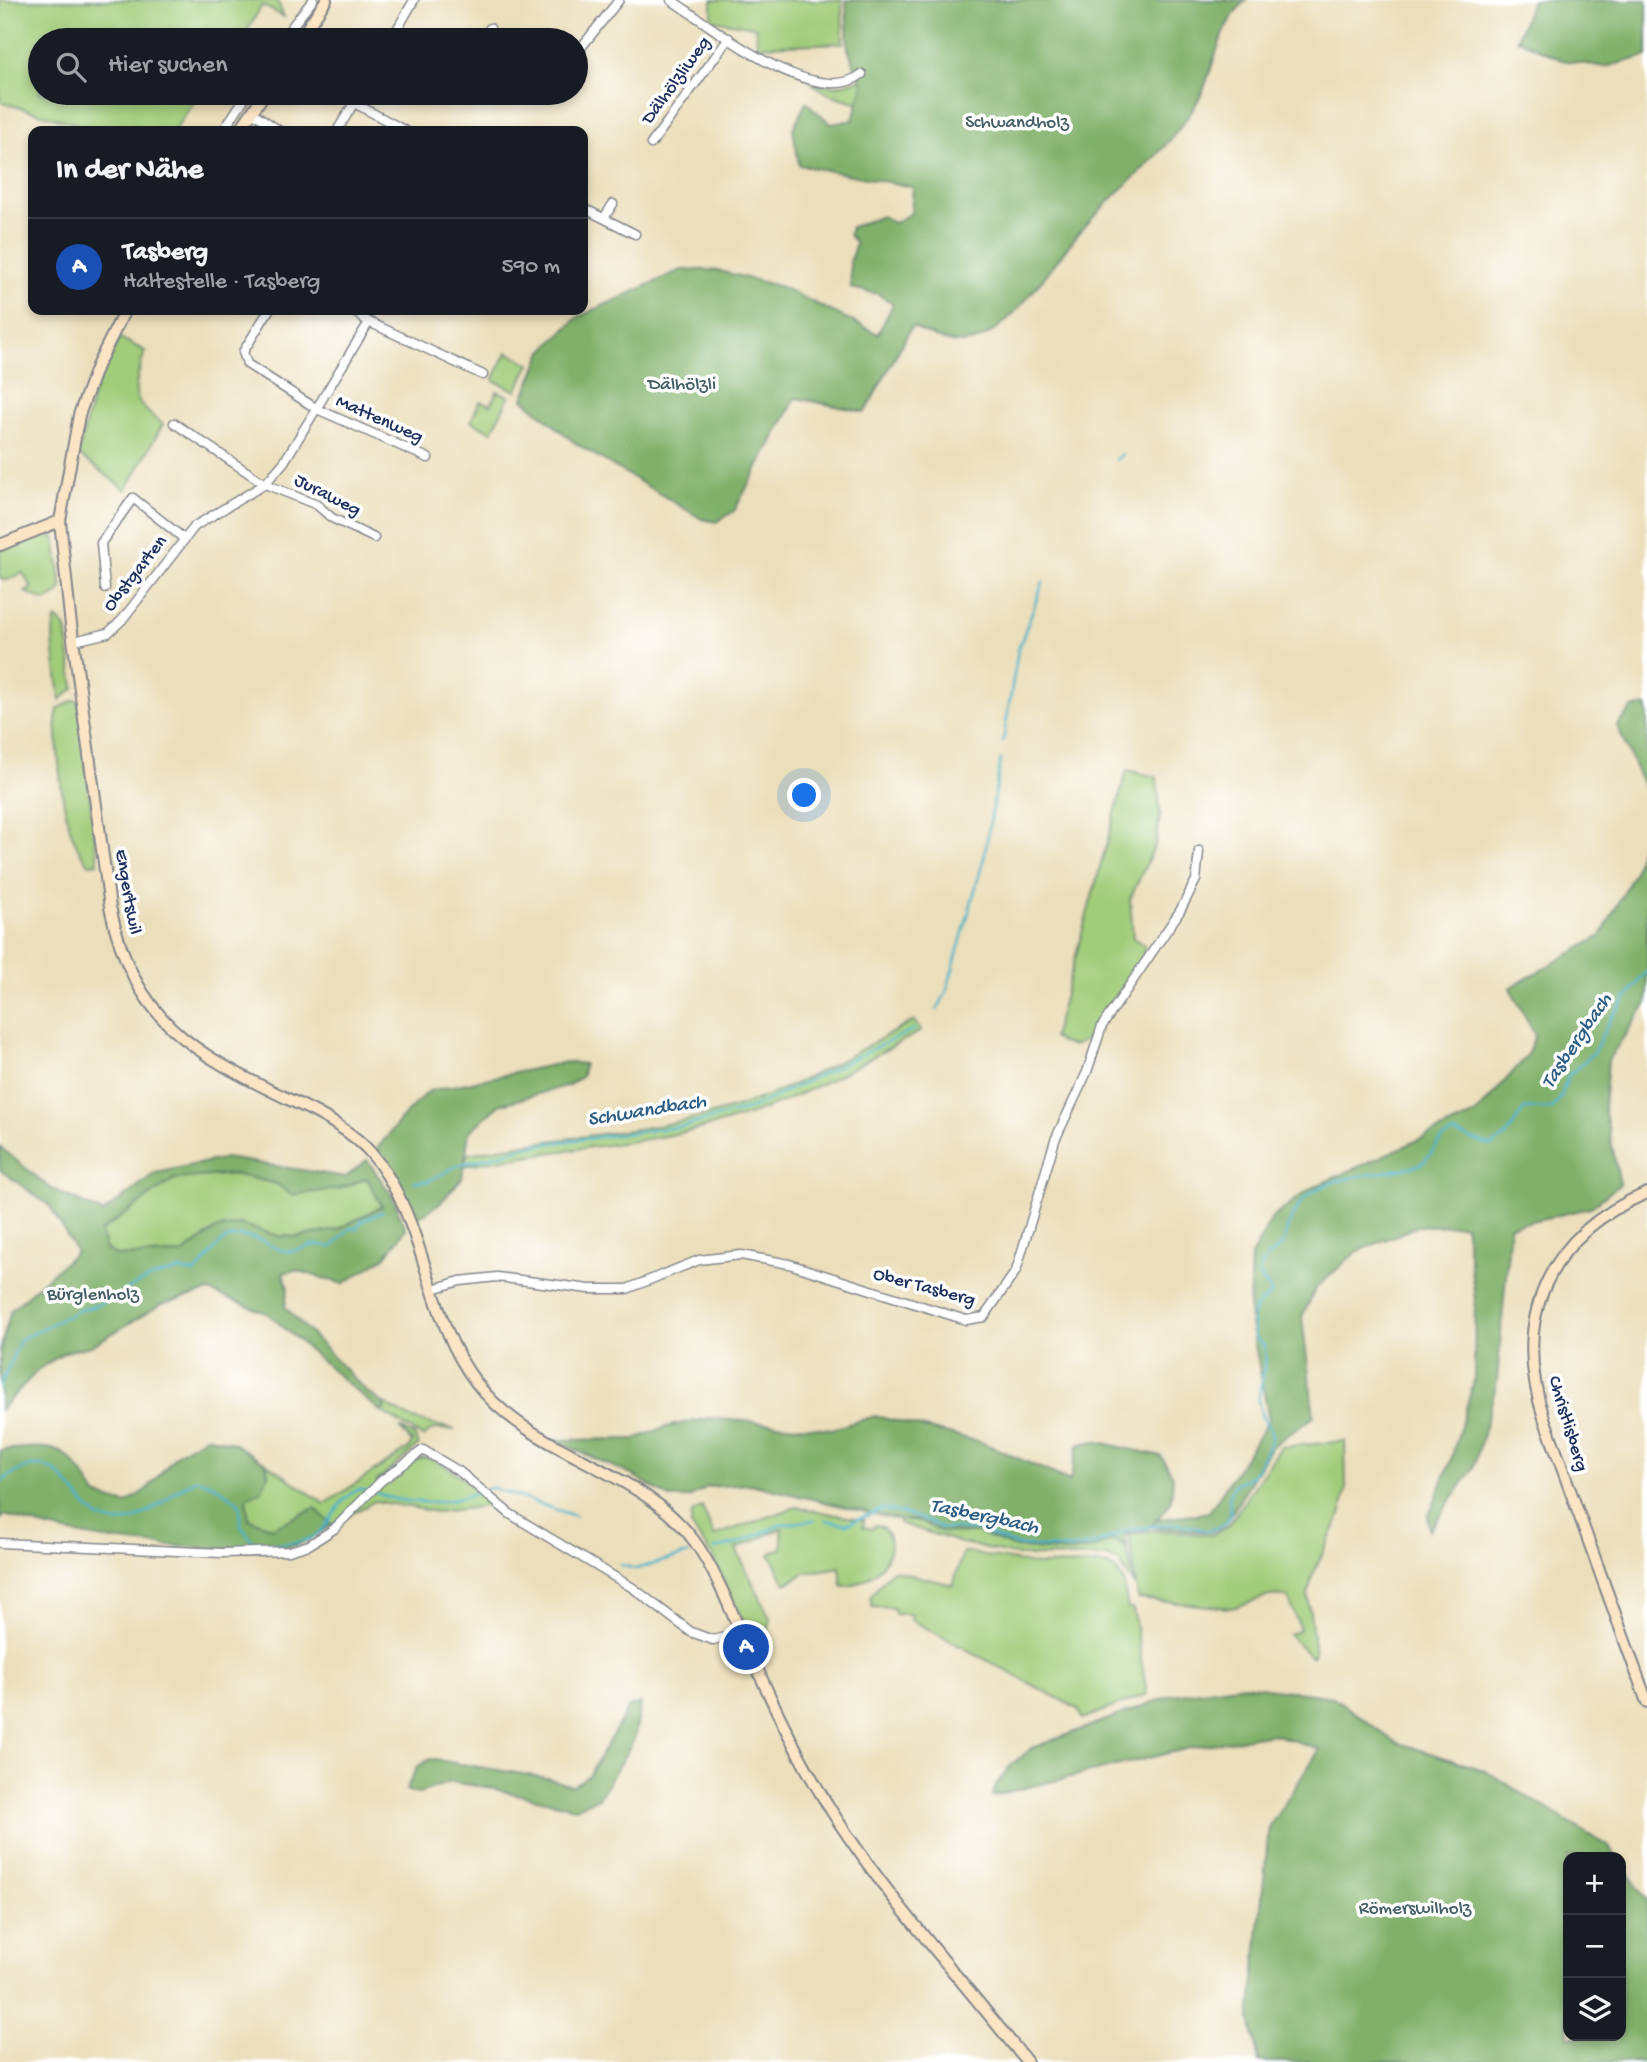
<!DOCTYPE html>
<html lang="de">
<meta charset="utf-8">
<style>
:root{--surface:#171b24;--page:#20242c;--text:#f1f3f6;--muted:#9ea1a6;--line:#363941;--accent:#1f6fb2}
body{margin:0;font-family:"Gochi Hand",sans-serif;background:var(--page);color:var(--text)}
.controls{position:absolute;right:21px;bottom:21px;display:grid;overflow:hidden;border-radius:14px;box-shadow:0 4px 10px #0003}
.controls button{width:63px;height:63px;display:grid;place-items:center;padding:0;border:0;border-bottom:2px solid var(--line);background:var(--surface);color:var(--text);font:35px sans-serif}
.you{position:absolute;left:805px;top:796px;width:24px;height:24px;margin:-18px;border:5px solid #fff;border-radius:50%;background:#1a73e8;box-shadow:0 0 0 10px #1a73e833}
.badge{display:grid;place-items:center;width:46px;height:46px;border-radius:50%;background:var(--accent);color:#fff;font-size:23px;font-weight:700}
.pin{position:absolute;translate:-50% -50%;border:4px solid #fff;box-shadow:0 2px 7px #0006}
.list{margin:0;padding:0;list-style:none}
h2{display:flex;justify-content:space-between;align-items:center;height:91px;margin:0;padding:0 28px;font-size:30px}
h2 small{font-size:23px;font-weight:400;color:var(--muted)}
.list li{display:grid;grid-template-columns:46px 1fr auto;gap:21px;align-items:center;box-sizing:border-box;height:98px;padding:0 28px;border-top:2px solid var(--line)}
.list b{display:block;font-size:26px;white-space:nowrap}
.list p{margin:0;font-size:23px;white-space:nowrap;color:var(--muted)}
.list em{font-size:23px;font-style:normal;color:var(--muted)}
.icon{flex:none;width:38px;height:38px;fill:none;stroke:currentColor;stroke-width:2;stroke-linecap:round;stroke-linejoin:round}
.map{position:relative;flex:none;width:1647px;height:2062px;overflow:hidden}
.search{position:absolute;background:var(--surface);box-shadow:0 4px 10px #0003;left:28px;top:28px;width:560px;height:77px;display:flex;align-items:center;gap:18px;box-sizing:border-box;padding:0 24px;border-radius:38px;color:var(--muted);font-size:26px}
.panel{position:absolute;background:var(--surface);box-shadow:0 4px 10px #0003;left:28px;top:126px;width:560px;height:189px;border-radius:14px}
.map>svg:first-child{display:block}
</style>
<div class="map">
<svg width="1647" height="2062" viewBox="0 0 1647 2062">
<rect width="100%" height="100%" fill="#fff"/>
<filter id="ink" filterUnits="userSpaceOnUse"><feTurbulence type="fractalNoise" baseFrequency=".0143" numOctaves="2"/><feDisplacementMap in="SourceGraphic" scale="14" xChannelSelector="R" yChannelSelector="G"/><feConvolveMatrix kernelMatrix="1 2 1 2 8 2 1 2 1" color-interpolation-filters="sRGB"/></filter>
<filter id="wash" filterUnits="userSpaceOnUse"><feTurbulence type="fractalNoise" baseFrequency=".00686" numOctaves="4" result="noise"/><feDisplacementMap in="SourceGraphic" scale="28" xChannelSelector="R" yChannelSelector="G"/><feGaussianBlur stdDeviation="1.57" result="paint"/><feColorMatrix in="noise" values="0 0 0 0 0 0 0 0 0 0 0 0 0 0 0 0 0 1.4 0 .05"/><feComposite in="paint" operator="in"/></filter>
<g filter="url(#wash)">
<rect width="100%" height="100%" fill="#ebdeba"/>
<!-- green -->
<path fill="#a1cc79" stroke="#5e7e6c" stroke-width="2" d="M0 0H277L284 17 262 5 242 40H40V93H200L174 131H101L0 102Z
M712 0H842L843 43 757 46 756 27 712 20Z
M865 78 859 103 831 95 811 83 837 86Z
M120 338 145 351C134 390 126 399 163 424L126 490 78 454 95 388Z
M507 352 530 364 516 391 493 380Z
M497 391 509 396 492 432 471 421 480 401 491 405Z
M43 533 55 538 62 588 57 595 45 601 25 592 32 588 23 573 5 581 0 578V551Z
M56 618 66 628 74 688 60 700C59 679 48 634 56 618Z
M74 700 78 701 98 863 89 864C60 832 59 763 56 720L58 709Z
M1127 770 1157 777 1160 814 1156 843 1130 899 1133 938 1144 945V956L1088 1037C1074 1050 1068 1046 1053 1038Z
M914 1021 921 1031C865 1060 808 1095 748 1115 657 1146 558 1147 464 1166L467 1154C559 1135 663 1134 751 1102 807 1082 860 1049 914 1021Z
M233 1174 278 1184 339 1189 367 1177 382 1206 337 1230 297 1237 278 1236 240 1224 216 1229 182 1254 117 1256 106 1249 100 1232 174 1179Z
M383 1403 410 1418 455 1430 433 1429 423 1437 379 1410 384 1409Z
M400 1428 414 1435 419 1445 376 1482C390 1475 409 1459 425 1458 440 1458 484 1492 489 1506L437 1512 375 1501 332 1525 315 1508 272 1528 249 1519 245 1497 254 1495 268 1475 266 1463 325 1504 409 1448 412 1442Z
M1345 1441 1346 1489 1340 1516 1312 1576 1308 1595 1315 1654 1311 1657 1289 1635 1300 1629 1288 1597C1265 1591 1253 1604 1230 1608L1138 1599 1129 1535 1155 1530 1211 1535 1227 1527 1281 1447Z
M702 1507 714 1536 796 1507 864 1520 863 1527 872 1529 875 1525 882 1527C906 1549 871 1587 842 1586L840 1567 805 1573 785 1584 770 1554 782 1548V1528L736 1549 770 1618 768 1642 755 1647 712 1555 691 1526 692 1513Z
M899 1520H915L943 1532 978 1533 1013 1547 1070 1552 1092 1549 1113 1539 1127 1548 1134 1585 1119 1562 1107 1557 1019 1556 958 1542 899 1523Z
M963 1552 1039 1565 1100 1564 1115 1569 1123 1580 1128 1609H1133L1147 1694 1082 1719 1078 1709 911 1620 912 1614H895L894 1608 872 1607 870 1597 892 1570 953 1585Z"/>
<!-- forest -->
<path fill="#80b069" stroke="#4e7064" stroke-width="2" fill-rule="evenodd" d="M846 0H1246C1214 30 1217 69 1196 104 1166 155 1117 189 1079 233 1052 264 1014 326 977 340 953 349 932 336 912 326L865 412 796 398 734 511 716 522 702 519 575 443 523 399 543 351 578 317 681 270H716L782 287 878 334 893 304 878 294 851 288 850 261 856 243 849 235 851 227 882 216 894 223 911 213 913 187 799 165 793 129 806 102 831 124 853 120 863 84 848 49Z
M1532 0H1647V56L1605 67 1562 60 1517 39Z
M1647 706V794L1617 726 1632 708Z
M1647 822V1003L1608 1060 1604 1108 1620 1184 1590 1208 1510 1226 1497 1382 1474 1467 1429 1531 1428 1518 1450 1463 1474 1381 1475 1299 1465 1225 1418 1226 1356 1252 1316 1288 1302 1317 1314 1417 1272 1446 1225 1525 1210 1532 1152 1527 1156 1520 1209 1512 1269 1420 1249 1313 1251 1256 1272 1218 1311 1188 1476 1114 1527 1056 1535 1035 1510 988 1601 936 1634 873Z
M566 1062 584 1064 582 1076 569 1085 499 1105 469 1132 462 1178 441 1202 415 1220 402 1188 375 1151 408 1111 429 1091Z
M0 1147 50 1188 103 1213 155 1173 226 1158 346 1177 367 1160 392 1196 406 1229 385 1257 343 1284 296 1270 283 1273 288 1288 285 1307 367 1392 383 1403 385 1409 379 1410 363 1397 267 1313 209 1291 162 1304 91 1346 65 1352 39 1369 0 1410V1351L11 1310 76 1252 50 1206 0 1170ZM233 1174 277 1184 291 1195 339 1189 367 1178 382 1206 337 1230 297 1237 278 1236 240 1224 216 1229 182 1254 117 1256 106 1249 100 1232 174 1179Z
M875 1416 981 1442 1070 1481 1078 1445 1094 1441 1161 1456 1173 1476 1171 1502 1150 1528 1125 1534 1127 1548 1113 1540 1092 1549 1070 1552 1013 1547 978 1533 943 1532 915 1520H899L750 1484 707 1487 689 1498H670L634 1476 554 1440 635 1439 665 1427 709 1418 832 1429Z
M206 1436 233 1443 266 1463 268 1475 261 1491 246 1498 249 1519 272 1528 315 1508 332 1525C317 1535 303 1545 284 1548 253 1552 220 1549 188 1547 124 1543 65 1536 5 1515L0 1520V1450C57 1445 66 1443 96 1495L126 1504 148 1488 177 1454Z
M1244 1685 1333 1697 1395 1742 1484 1770 1609 1847 1616 1857H1568V2036H1621V1864L1647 1900V2062H1259L1250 2019 1269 1827 1320 1749 1273 1734 1194 1747 992 1796 996 1785 1011 1765 1032 1748 1172 1695Z
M641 1703 634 1740 599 1798 575 1808 490 1788 451 1782 416 1794 406 1790 417 1767 430 1759 547 1778 572 1786 589 1775 629 1707Z"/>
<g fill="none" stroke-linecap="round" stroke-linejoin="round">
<!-- stream -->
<path stroke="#4bb2ca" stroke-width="2.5" d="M1116 460 1122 454
M1003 742 1018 650 1043 582
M937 1010 946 993 984 858 1001 759
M414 1182 428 1181 459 1165 530 1146 685 1126 752 1108 914 1029
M0 1387 20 1340 77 1311 98 1305 149 1278 180 1270 195 1273C219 1250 219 1227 259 1240 268 1243 276 1250 285 1251 305 1253 306 1240 332 1247L350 1228 356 1229 362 1221 382 1212
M0 1483C66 1429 70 1518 113 1522 146 1525 169 1491 197 1479L216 1486 240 1504 241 1526 253 1542C277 1544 308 1548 325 1527 335 1513 341 1498 357 1490 371 1489 382 1496 395 1499 423 1505 452 1503 479 1492
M485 1489 493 1488 575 1516
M826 1520 846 1524 883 1509 914 1516 943 1528 978 1530 1015 1545 1070 1549 1092 1545 1126 1531 1154 1526 1179 1524 1209 1531 1225 1524 1231 1515 1229 1496 1235 1484 1253 1476 1271 1441 1272 1433 1262 1416 1258 1401 1266 1357 1264 1346 1254 1337 1252 1317 1255 1308 1272 1293C1269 1287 1265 1284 1262 1279 1252 1263 1276 1253 1284 1242 1297 1166 1364 1182 1422 1164L1442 1139 1454 1133 1491 1146 1506 1136 1524 1109 1551 1108 1560 1099 1568 1076 1593 1053 1611 1018 1647 971
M715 1549 736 1544 780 1525 814 1520
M621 1565 636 1569 688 1554"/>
</g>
</g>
<g filter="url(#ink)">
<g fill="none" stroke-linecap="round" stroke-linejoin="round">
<!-- street casing -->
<g stroke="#83868c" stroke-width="11">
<path id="street" d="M671 0C712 26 815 111 862 74
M394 35 404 40
M281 40 313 0
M391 40 414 0
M482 40 490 28
M576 54 619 0
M354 103 406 131
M252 112 280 131
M223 131 248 93
M337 131 360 93
M651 144 729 38
M583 208 635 234
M604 218 613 204
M269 310 243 352 247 364 317 409 428 458
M351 310 369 322 483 375
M174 423 265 484 317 505 332 518 374 538
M105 588 101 543 133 498 183 538
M74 641 108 633 122 620 195 526 265 484 284 462 369 322
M433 1289 460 1281 497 1277 589 1289H627L699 1260 741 1255 789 1264 966 1320 984 1317 1016 1271 1055 1140 1087 1072 1102 1026 1180 911 1196 880 1199 851
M423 1450 460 1472 510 1514 633 1588 691 1632 713 1640 741 1633
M0 1543 222 1553 289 1551 309 1545 334 1529 381 1481 423 1450"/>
</g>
<!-- secondary casing -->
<g stroke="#83868c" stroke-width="14">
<path id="secondary" d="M299 40 326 0
M239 131 265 93
M125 310 97 366 79 415 60 521 70 617 110 907C134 1020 191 1052 288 1099 317 1112 350 1129 371 1153 427 1219 424 1313 475 1381 531 1457 640 1466 695 1542 714 1569 727 1601 740 1631 764 1684 788 1738 818 1789 876 1887 957 1973 1027 2062
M0 545 60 521
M1647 1193C1549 1234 1511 1317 1544 1418L1647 1702"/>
</g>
<!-- street -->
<use href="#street" stroke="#fff" stroke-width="8"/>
<!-- secondary -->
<use href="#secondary" stroke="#fce5c4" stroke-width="10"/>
</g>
</g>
<g text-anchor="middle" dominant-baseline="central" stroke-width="7" stroke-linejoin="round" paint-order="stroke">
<!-- street labels -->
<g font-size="19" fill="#1b2f5e" stroke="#fff">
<text transform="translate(677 81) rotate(-54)">Dälhölzliweg</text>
<text transform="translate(379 420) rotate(24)">Mattenweg</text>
<text transform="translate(327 496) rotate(27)">Juraweg</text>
<text transform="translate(136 574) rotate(-52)">Obstgarten</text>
<text transform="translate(127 892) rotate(80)">Engertswil</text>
<text transform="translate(924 1288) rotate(15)">Ober Tasberg</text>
<text transform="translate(1567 1424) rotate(73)">Christlisberg</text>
</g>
<!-- park labels -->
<g font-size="19" fill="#435e66" stroke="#fff">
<text x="1017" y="123">Schwandholz</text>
<text x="682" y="385">Dälhölzli</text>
<text x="93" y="1295">Bürglenholz</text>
<text x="1415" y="1909">Römerswilholz</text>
</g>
<!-- water labels -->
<g font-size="21" font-style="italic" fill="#2c5d84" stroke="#fff">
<text transform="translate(1578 1042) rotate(-56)">Tasbergbach</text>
<text transform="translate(647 1112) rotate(-9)">Schwandbach</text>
<text transform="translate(984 1518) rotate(12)">Tasbergbach</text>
</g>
</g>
</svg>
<div class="controls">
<button>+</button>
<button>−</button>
<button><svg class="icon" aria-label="layers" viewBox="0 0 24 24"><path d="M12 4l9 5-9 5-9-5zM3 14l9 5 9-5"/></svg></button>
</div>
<div class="you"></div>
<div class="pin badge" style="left:746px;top:1647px;background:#1a4fb4">A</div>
<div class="search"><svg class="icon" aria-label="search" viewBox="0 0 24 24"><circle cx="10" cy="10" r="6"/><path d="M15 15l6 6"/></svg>Hier suchen</div>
<section class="panel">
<h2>In der Nähe<small></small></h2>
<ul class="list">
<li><span class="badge" style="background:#1a4fb4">A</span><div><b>Tasberg</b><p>Haltestelle · Tasberg</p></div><em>590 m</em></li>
</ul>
</section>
</div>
